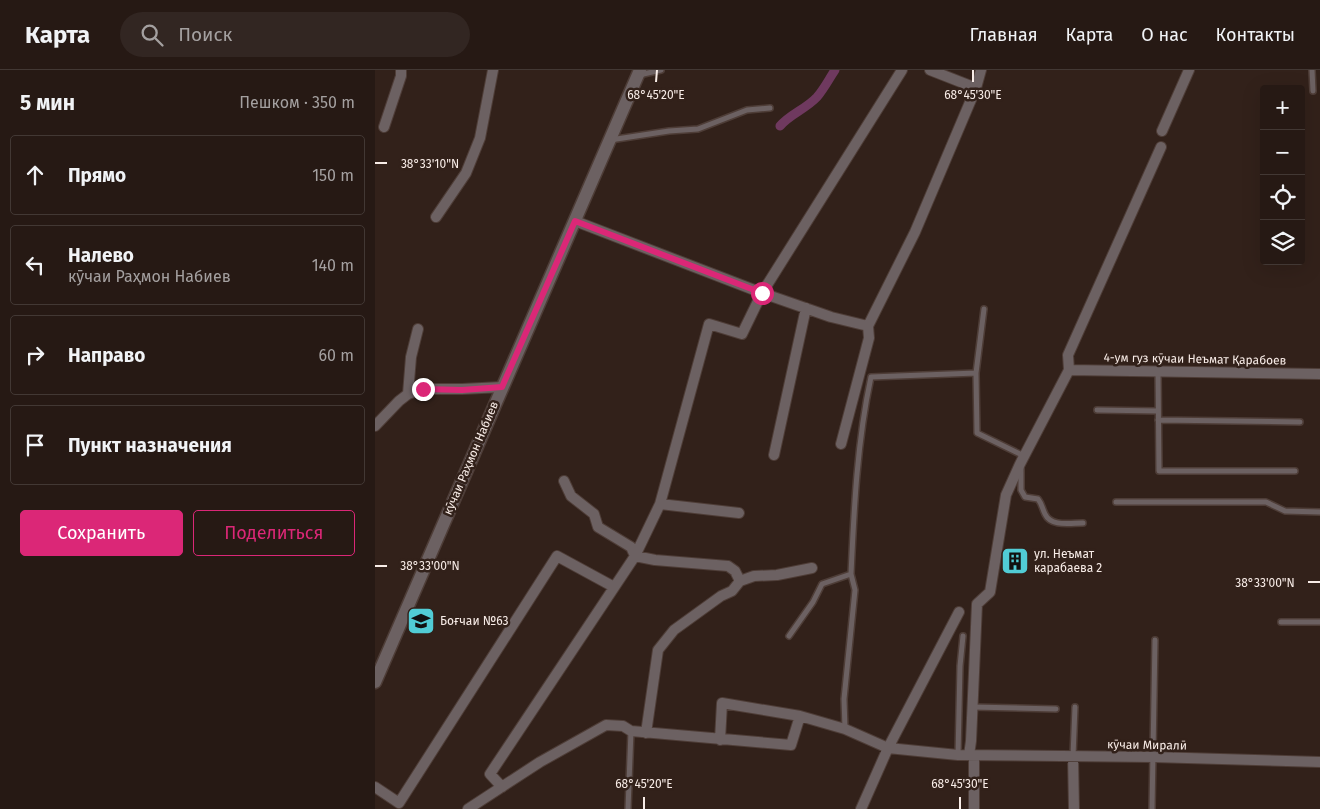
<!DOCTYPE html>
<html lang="ru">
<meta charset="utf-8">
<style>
:root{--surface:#261914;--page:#322622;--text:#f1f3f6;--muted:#a4a0a0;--line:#423834;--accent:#db2777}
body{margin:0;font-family:"Fira Sans",sans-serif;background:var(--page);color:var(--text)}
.controls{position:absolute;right:15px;top:15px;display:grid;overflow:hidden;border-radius:5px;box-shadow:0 5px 20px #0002}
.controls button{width:45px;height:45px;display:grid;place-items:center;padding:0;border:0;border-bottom:1px solid var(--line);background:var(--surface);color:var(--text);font:25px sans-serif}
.stop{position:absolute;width:15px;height:15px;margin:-11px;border:4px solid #db2777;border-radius:50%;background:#fff}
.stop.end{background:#db2777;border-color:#fff;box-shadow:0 1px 5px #0008}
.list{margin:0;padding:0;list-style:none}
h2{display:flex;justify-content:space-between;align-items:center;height:65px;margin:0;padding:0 20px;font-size:21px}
h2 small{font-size:16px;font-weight:400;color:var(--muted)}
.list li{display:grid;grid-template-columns:32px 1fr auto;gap:15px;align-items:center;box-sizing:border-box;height:80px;margin:0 10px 10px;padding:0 10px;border:1px solid var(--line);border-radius:5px}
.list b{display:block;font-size:19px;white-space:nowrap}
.list p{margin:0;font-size:16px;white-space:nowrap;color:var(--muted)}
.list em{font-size:16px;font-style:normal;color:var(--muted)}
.actions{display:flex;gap:10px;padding:15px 20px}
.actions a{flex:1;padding:11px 0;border:1px solid var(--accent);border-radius:5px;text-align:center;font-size:18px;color:var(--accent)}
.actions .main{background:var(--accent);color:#fff}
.icon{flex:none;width:28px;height:28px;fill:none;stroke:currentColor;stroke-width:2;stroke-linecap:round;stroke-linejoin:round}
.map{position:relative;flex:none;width:945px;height:739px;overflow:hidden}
header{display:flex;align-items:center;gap:30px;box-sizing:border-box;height:70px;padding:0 25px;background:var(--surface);border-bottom:1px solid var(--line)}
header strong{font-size:24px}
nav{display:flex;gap:28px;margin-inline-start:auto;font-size:18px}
.search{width:350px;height:45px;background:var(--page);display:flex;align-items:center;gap:12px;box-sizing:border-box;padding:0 18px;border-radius:28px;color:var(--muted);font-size:19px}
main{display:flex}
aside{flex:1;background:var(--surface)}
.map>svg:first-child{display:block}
</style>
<header>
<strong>Карта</strong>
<div class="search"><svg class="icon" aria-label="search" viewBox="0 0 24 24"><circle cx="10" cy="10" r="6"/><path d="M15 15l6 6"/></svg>Поиск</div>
<nav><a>Главная</a><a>Карта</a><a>О нас</a><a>Контакты</a></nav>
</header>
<main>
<aside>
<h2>5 мин<small>Пешком · 350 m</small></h2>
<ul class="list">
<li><svg class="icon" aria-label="ahead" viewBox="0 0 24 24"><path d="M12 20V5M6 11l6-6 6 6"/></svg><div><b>Прямо</b></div><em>150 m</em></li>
<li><svg class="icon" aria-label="left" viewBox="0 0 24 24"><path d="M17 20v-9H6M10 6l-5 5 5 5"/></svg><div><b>Налево</b><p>кӯчаи Раҳмон Набиев</p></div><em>140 m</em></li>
<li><svg class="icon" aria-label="right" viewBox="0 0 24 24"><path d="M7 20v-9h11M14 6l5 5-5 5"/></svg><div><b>Направо</b></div><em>60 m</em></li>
<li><svg class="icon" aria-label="arrive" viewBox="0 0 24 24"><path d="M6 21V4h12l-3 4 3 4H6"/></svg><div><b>Пункт назначения</b></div></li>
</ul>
<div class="actions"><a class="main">Сохранить</a><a>Поделиться</a></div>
</aside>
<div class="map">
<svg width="945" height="739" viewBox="0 0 945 739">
<rect width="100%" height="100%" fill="#32211a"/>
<!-- built -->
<path fill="#3f281e" d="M44 540 56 545 49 562 37 557Z"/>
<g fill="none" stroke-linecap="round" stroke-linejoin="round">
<!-- canal -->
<path stroke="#6f395f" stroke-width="9" d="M405 56C415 44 431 39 442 27 449 19 454 9 460 0"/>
<!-- service casing -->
<g stroke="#4e3d37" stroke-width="8">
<path id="service" d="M937 0 938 21
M264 5 286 0
M235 70 294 61 323 59 372 40 395 38
M609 239 601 303 602 363 649 386
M783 301 784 401H920
M722 340 783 341
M783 350 925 352
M646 399V420L650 427 663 429C667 434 667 438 670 444 676 457 695 453 708 453
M741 432H891L910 441 945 442
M906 552H945
M414 566 438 532 447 514 476 504C479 439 482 372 496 307L601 303
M597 637 681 639
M470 659 469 629 480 520 476 504
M583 685 585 596 588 566
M698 686 700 637
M253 739 256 661
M777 739 780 570"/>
</g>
<!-- minor casing -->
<g stroke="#4e3d37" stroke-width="12">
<path id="minor" d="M555 0 601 18
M9 57 26 6V0
M787 61 814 0
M61 147 91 103 105 68 118 0
M200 151 387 223 456 247 493 256
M694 300 945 304
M33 324 36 287 43 259
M0 356 24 331 33 324 48 319H87L127 317
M466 374 494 268 493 256 540 162 601 18 606 0
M399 385 431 238
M189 411 196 426 219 444 223 457 256 477 260 486 280 490 353 496 360 501 365 511
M285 434 364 443
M271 663 283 580 299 560 346 526 357 521 365 511 379 506 402 505 437 498
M345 670 347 633 425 646 470 659 513 678 584 542
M594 685 596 671 602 534 615 522 631 425 645 394 694 300 693 285 786 77
M599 685V739
M698 686 699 739
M0 717 24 733 182 486 239 517
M127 717 115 704 260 486 285 434 334 254 367 264 387 223 527 0
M93 739 165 692 231 655 248 656 256 661 416 675 425 646
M486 739 513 678 583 685 778 687 945 692"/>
</g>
<!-- tertiary casing -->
<g stroke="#4e3d37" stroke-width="15">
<path id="tertiary" d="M0 612 265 0"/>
</g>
<!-- service -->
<use href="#service" stroke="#6c6162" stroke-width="5"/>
<!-- minor -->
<use href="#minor" stroke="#6c6162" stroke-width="10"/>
<!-- tertiary -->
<use href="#tertiary" stroke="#6c6162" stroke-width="12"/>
</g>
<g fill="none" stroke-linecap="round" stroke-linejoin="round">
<!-- route -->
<path stroke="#db2777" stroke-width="6" d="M48 319 87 320 127 317 200 151 387 223"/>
</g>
<!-- ticks -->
<path fill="none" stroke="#f8ece7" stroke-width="2" d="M281 12 282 0M598 12V0M0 93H12M0 496H12M933 512H945M269 739V727M585 739V727"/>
<!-- icons -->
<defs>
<g id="building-square" transform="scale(1.4375)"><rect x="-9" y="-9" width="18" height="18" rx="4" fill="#51ccd5" stroke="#32211a"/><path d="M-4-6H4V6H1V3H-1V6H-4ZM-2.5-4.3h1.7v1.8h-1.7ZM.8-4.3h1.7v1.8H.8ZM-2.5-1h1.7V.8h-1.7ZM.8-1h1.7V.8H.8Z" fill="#111"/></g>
<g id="school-square" transform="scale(1.4375)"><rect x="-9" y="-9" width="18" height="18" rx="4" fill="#51ccd5" stroke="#32211a"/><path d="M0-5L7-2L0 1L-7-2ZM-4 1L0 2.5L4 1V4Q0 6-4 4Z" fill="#111"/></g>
</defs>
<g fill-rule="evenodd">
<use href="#building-square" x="640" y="491"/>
<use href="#school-square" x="46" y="551"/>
</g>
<g text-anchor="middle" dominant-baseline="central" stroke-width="5" stroke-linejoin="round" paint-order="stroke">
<!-- street labels -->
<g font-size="12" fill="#f8ece7" stroke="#32211a">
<text transform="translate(820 289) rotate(1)">4-ум гуз кӯчаи Неъмат Қарабоев</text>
<text transform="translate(96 388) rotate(-67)">кӯчаи Раҳмон Набиев</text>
<text transform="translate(772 675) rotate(1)">кӯчаи Миралӣ</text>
</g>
<!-- poi labels -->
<g font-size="12" fill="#f8ece7" stroke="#32211a" text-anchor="start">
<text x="659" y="484">ул. Неъмат<tspan x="659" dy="14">карабаева 2</tspan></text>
<text x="65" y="551">Боғчаи №63</text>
</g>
</g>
<g font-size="12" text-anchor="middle" fill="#f8ece7" stroke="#32211a" stroke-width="5" stroke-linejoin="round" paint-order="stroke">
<text x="281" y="29">68°45'20"E</text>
<text x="598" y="29">68°45'30"E</text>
<text x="55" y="98">38°33'10"N</text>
<text x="55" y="500">38°33'00"N</text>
<text x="890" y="517">38°33'00"N</text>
<text x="269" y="718">68°45'20"E</text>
<text x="585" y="718">68°45'30"E</text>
</g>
</svg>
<div class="controls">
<button>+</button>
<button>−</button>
<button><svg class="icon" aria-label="locate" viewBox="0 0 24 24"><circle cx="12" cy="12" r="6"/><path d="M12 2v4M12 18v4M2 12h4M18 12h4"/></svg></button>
<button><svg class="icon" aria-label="layers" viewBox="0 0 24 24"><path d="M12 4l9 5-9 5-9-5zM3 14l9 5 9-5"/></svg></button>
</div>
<div class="stop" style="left:387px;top:223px"></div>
<div class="stop end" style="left:48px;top:319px"></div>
</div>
</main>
